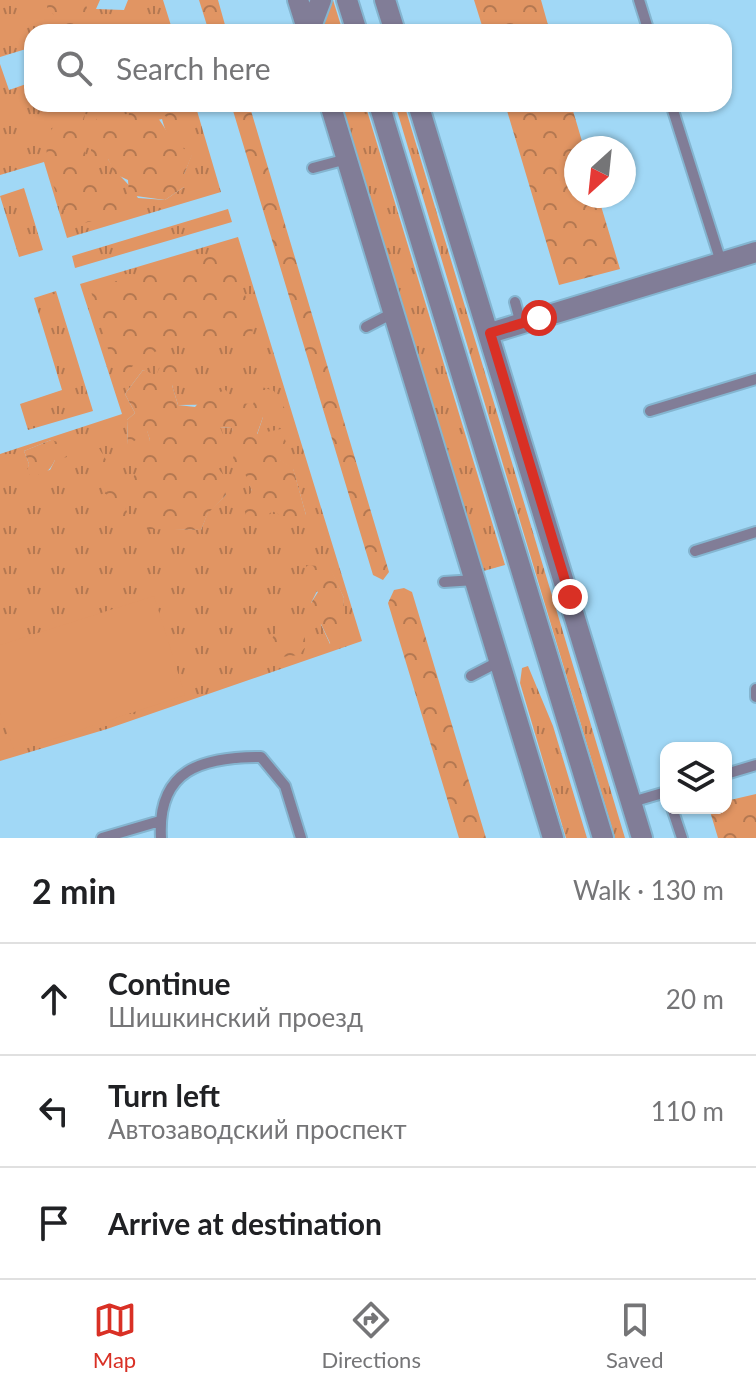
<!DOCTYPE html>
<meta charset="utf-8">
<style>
:root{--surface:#fff;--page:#f2f2f2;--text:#202124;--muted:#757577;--line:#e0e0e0;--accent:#d93025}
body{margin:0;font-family:Lato,sans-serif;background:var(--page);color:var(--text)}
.controls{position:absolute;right:24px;bottom:24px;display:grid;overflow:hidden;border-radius:16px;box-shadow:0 2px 6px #0004}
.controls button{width:72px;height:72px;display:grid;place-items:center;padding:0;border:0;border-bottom:2px solid var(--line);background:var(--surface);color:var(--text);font:40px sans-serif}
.compass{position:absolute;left:564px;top:136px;width:72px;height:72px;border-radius:50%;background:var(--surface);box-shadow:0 2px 6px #0004;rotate:207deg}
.stop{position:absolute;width:24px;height:24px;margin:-18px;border:6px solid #d93025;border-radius:50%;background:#fff}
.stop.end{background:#d93025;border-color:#fff;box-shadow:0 2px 8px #0008}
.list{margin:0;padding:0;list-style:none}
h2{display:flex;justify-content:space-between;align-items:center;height:104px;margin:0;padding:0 32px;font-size:34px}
h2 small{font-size:26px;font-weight:400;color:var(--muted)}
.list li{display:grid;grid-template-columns:52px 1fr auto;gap:24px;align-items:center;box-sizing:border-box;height:112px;padding:0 32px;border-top:2px solid var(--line)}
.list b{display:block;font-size:30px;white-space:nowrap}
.list p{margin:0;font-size:26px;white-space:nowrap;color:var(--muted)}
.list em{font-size:26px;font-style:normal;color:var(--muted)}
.icon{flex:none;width:44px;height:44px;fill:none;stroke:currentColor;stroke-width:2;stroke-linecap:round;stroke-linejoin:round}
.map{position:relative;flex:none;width:756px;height:838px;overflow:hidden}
.search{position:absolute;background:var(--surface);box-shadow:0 2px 6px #0004;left:24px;right:24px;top:24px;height:88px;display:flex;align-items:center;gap:20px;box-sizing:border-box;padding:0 28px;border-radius:24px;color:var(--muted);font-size:30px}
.sheet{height:440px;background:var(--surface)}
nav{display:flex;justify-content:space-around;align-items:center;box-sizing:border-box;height:112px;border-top:2px solid var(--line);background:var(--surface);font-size:22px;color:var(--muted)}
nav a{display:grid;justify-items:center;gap:4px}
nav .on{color:var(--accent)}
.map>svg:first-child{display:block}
</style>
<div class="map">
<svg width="756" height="838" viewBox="0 0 756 838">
<defs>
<pattern id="grass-tufts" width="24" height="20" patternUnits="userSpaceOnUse" patternTransform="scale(2)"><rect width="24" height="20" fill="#e19563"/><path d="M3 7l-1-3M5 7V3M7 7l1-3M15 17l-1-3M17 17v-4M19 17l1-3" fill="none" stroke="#b47851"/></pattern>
<pattern id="forest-crowns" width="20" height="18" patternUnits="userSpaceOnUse" patternTransform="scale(2)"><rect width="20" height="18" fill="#e19563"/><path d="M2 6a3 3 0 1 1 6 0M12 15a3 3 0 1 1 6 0" fill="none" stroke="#b47851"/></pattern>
</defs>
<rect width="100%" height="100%" fill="#a1d8f6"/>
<!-- grass -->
<path fill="url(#grass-tufts)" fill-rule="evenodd" d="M0 0H100L96 9 124 10 128 0H163L173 32H32V64L26 49 0 57Z
M308 0H333L343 32H317Z
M0 64 9 90 32 82V104H158L190 111 191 104H195L221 192 67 238 44 162 0 175ZM162 119C167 138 174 147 192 154L184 174V187L165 200 138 198C129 182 116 175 108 159L129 127Z
M339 104H365L505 565 480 572Z
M395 104H404L625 838H615Z
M24 188 43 250 19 257 0 196Z
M228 209 232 222 75 268 72 256Z
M238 237 362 641 107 729 0 761V454L122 414 80 284ZM143 370 172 385 178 405 253 404 263 417 257 435 273 456 293 469 306 515 272 511 252 491 232 428 219 427 205 456 226 495 208 512 201 530 148 528 139 467 150 440 147 430 128 445 127 420 135 413 125 394ZM51 440 55 460 50 470 27 474 29 464 24 451ZM329 567 344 598 342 614 330 644 311 603Z
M56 291 93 411 28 430 20 404 62 390 34 298Z
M528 666 553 726 587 838H566L520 683 522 668Z"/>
<!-- forest -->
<path fill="url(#forest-crowns)" d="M48 0H84L96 32H72L47 8Z
M199 0H218L227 32H209Z
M474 0H541L550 32H484Z
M73 104H87C74 165 90 153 118 198L116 215 72 226C59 202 36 155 52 129 57 120 66 112 73 104Z
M158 104H191L187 118 175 124 163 114 166 108Z
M231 104H249L389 572 383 580 373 575Z
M505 104H571L584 148H576V196H598L620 269 559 285Z
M148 108C167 123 167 144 193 153L184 174V187L165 200 129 195 128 180 115 174 108 159 91 156V137L98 115 128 127 129 112Z
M230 251 254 321 250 347 235 334C196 343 142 342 121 382L116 376 90 288Z
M164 359 184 373 172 385 178 405 195 407 203 398 226 390 233 403 253 404 262 387 274 391 285 409 263 417 257 434 281 429 286 442 274 456 293 468 306 515 293 522 272 511 262 521 246 516 243 504 252 491 244 471 230 466 236 450 232 428 220 427 228 447 206 456 222 473 226 495 208 513 201 530 147 529 133 478 139 467 134 454 150 440 147 431 128 446 127 420 135 413 125 394 143 370 156 375Z
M51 440 65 444 67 457 55 460C48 475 42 475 26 474L29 464 24 451Z
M98 447C116 471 120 502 135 529L126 540 95 468Z
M306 565 330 567 344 598 343 614 354 630 340 633 338 639 331 645 321 624 310 623 311 603 318 592 307 586Z
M404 588 412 592 486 838H459L388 603 394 590Z
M290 624 298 632H304L306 646 299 655 281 657 270 642 280 625Z
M756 794V838H718L709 808H726V801Z"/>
<!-- pitch -->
<path fill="#e19563" d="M154 596 185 695 15 752 0 713V645Z"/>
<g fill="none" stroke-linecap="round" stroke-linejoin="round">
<!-- service casing -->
<g stroke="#84b5d0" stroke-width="14">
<path id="service" d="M639 0 649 32
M671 104 721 262
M313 168 347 159
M515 302 521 324
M366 327 393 313
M650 411 756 379
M695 551 756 532
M444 582 475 580
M471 676 500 661
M756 689V697
M726 774 756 765
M632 802 666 792
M672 808 682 838
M102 838 160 821
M161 838C157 769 202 757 261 757L285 786 301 838"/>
</g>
<!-- minor casing -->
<g stroke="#84b5d0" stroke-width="24">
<path id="minor" d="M298 0 308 32
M309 32 321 0
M330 104 553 838
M490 333 756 252"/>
</g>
<!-- tertiary casing -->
<g stroke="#84b5d0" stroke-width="24">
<path id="tertiary" d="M347 0 357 32
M385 0 395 32
M379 104 603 838
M418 104 642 838"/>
</g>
<!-- service -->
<use href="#service" stroke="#817d97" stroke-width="10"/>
<!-- minor -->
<use href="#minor" stroke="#817d97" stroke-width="20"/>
<!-- tertiary -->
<use href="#tertiary" stroke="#817d97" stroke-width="20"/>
</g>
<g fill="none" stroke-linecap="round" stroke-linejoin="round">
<!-- route -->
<path stroke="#d93025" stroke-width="10" d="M539 318 490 333 570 597"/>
</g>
</svg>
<div class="controls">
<button><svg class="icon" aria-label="layers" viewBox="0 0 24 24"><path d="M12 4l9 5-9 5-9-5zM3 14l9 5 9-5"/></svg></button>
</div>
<svg class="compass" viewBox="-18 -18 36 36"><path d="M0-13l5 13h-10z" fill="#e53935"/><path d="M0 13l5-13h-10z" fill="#757577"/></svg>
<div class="stop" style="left:539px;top:318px"></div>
<div class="stop end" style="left:570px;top:597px"></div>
<div class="search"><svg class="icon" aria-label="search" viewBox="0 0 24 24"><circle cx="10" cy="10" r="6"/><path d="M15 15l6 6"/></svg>Search here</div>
</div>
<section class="sheet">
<h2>2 min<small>Walk · 130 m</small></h2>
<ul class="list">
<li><svg class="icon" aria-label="ahead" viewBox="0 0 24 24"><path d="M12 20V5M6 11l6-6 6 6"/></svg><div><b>Continue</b><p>Шишкинский проезд</p></div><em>20 m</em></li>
<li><svg class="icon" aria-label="left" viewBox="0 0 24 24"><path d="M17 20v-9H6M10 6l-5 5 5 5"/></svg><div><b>Turn left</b><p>Автозаводский проспект</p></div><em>110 m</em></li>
<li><svg class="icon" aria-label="arrive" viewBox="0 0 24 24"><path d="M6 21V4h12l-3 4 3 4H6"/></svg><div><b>Arrive at destination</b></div></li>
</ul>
</section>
<nav>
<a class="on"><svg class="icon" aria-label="map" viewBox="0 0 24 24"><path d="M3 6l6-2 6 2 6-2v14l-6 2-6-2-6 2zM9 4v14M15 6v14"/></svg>Map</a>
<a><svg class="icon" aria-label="directions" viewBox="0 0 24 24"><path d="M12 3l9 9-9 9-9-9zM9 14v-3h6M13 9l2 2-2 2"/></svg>Directions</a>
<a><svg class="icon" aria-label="saved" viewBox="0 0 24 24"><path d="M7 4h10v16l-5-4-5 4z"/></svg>Saved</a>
</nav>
